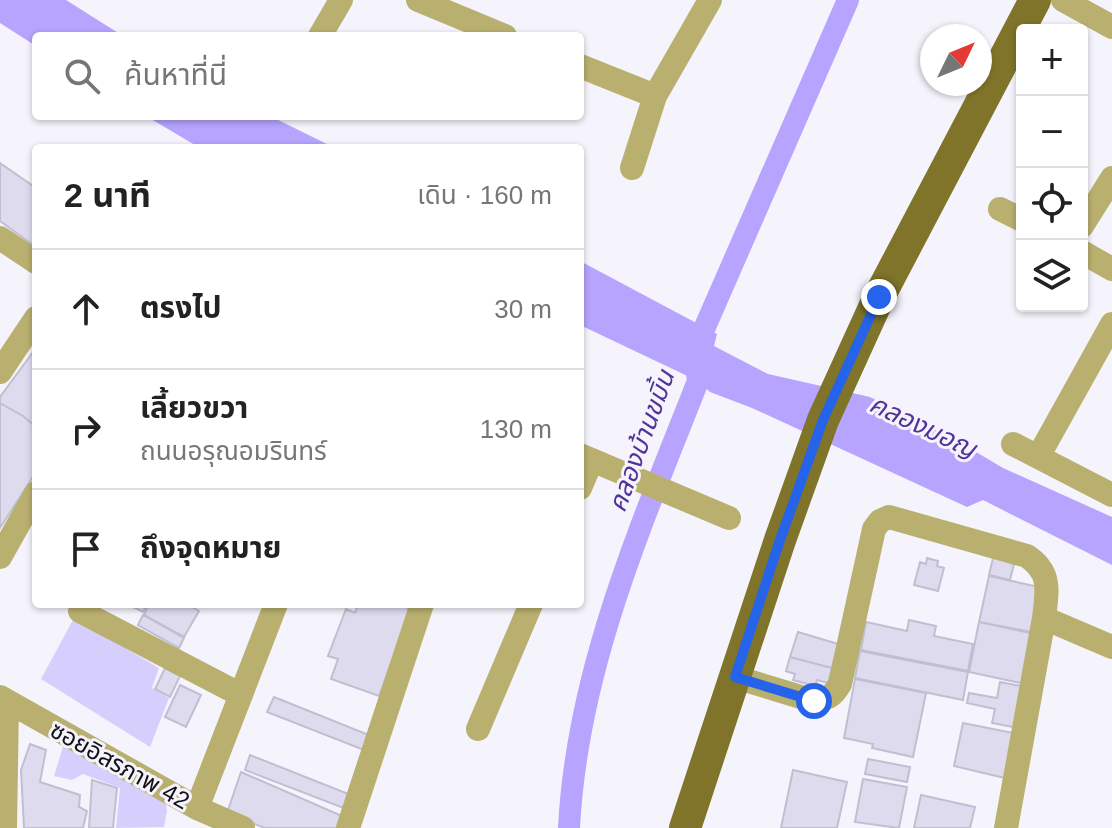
<!DOCTYPE html>
<html lang="th">
<meta charset="utf-8">
<style>
:root{--surface:#fff;--page:#f2f2f2;--text:#222;--muted:#767676;--line:#e0e0e0}
body{margin:0;font-family:Arial,"Noto Sans Thai",sans-serif;background:var(--page);color:var(--text)}
.controls{position:absolute;right:24px;top:24px;display:grid;overflow:hidden;border-radius:8px;box-shadow:0 2px 6px #0004}
.controls button{width:72px;height:72px;display:grid;place-items:center;padding:0;border:0;border-bottom:2px solid var(--line);background:var(--surface);color:var(--text);font:40px sans-serif}
.compass{position:absolute;left:920px;top:24px;width:72px;height:72px;border-radius:50%;background:var(--surface);box-shadow:0 2px 6px #0004;rotate:47deg}
.stop{position:absolute;width:24px;height:24px;margin:-18px;border:6px solid #2563eb;border-radius:50%;background:#fff}
.stop.end{background:#2563eb;border-color:#fff;box-shadow:0 2px 8px #0008}
.list{margin:0;padding:0;list-style:none}
h2{display:flex;justify-content:space-between;align-items:center;height:104px;margin:0;padding:0 32px;font-size:34px}
h2 small{font-size:26px;font-weight:400;color:var(--muted)}
.list li{display:grid;grid-template-columns:52px 1fr auto;gap:24px;align-items:center;box-sizing:border-box;height:120px;padding:0 32px;border-top:2px solid var(--line)}
.list b{display:block;font-size:30px;white-space:nowrap}
.list p{margin:0;font-size:26px;white-space:nowrap;color:var(--muted)}
.list em{font-size:26px;font-style:normal;color:var(--muted)}
.icon{flex:none;width:44px;height:44px;fill:none;stroke:currentColor;stroke-width:2;stroke-linecap:round;stroke-linejoin:round}
.map{position:relative;flex:none;width:1112px;height:828px;overflow:hidden}
.search{position:absolute;background:var(--surface);box-shadow:0 2px 6px #0004;left:32px;top:32px;width:552px;height:88px;display:flex;align-items:center;gap:20px;box-sizing:border-box;padding:0 28px;border-radius:8px;color:var(--muted);font-size:30px}
.panel{position:absolute;background:var(--surface);box-shadow:0 2px 6px #0004;left:32px;top:144px;width:552px;height:464px;border-radius:8px}
.map>svg:first-child{display:block}
</style>
<div class="map">
<svg width="1112" height="828" viewBox="0 0 1112 828">
<rect width="100%" height="100%" fill="#f5f4fc"/>
<!-- green -->
<path fill="#d6cffe" d="M74 618 159 668 152 688 169 698 150 747 41 679Z
M65 740 164 792 167 811 164 827 116 828 120 788 83 774 72 780 54 776Z"/>
<!-- water -->
<path fill="#b6a4fe" d="M0 0H66L123 36H36V46L0 23Z
M146 116H270L335 148H200Z
M580 261 717 334 714 346 768 374 870 397 949 436 1003 468 1112 517V565L983 500 967 507 752 408 710 392 698 381 580 325Z"/>
<g fill="none" stroke-linecap="round" stroke-linejoin="round">
<!-- canal -->
<path stroke="#b6a4fe" stroke-width="22" d="M569 828C577 670 641 526 698 381L694 352 848 0"/>
</g>
<!-- building -->
<path fill="#dedbef" stroke="#c1bed2" stroke-width="2" d="M0 163 36 188V247L0 221Z
M36 348V427L23 416 0 403V397Z
M0 403 23 416 36 427V472L0 528Z
M994 554 1015 560 1010 580 989 575Z
M927 558 938 561 937 566 944 568 938 591 914 585 920 562 926 564Z
M989 576 1039 587 1031 632 979 622Z
M127 604H147L143 612Z
M149 604H187L199 611 184 637 144 615Z
M358 604H397L411 609 379 696 331 679 338 659 328 656 346 609 355 613Z
M143 615 184 638 179 648 138 625Z
M909 620 936 626 934 636 973 644 968 671 861 650 866 622 907 631Z
M979 622 1035 634 1025 684 969 672Z
M798 632 838 644 832 668 790 657Z
M860 651 968 672 963 700 855 678Z
M790 657 832 668 828 683 817 680 815 686 793 680 795 674 786 671Z
M165 668 180 676 170 697 155 689Z
M855 679 926 693 913 757 872 748 873 744 844 738Z
M1000 682 1026 687 1018 728 992 723 995 709 967 703 969 693 997 698Z
M180 685 201 695 186 727 165 717Z
M274 697 374 737 369 752 267 712Z
M963 723 1018 734 1009 779 954 766Z
M30 744 46 750 40 782 80 795 79 807 87 811 83 828H24L21 770Z
M250 755 351 795 346 809 245 770Z
M868 759 910 767 907 782 865 774Z
M793 770 847 782 837 828H781Z
M241 772 342 816 338 828H265L227 813Z
M863 779 907 787 899 828 855 822Z
M92 780 117 788 113 828H89Z
M921 795 975 807 970 828H914Z"/>
<g fill="none" stroke-linecap="round" stroke-linejoin="round">
<!-- minor -->
<path stroke="#b9b070" stroke-width="24" d="M418 0 505 36
M1063 0 1112 27
M320 36 341 0
M580 66 655 96
M632 168 655 96 710 0
M1000 209 1022 220
M1082 226 1112 178
M0 238 36 262
M1082 252 1112 269
M0 372 36 318
M1013 444 1112 495
M580 455 729 518
M1038 457 1112 324
M580 488 592 460
M0 557 36 493
M80 611 241 695
M1044 618 1112 647
M735 677 814 701C828 699 833 696 840 684L874 529 880 521 889 517 1027 556C1052 573 1047 591 1044 618L1006 828
M0 697 197 808 243 828
M478 729 531 604
M197 808 276 604
M5 828 7 702
M348 828 422 604"/>
<!-- major -->
<path stroke="#7f7429" stroke-width="32" d="M685 828 780 540 823 420 879 297 1035 0"/>
</g>
<g fill="none" stroke-linecap="round" stroke-linejoin="round">
<!-- route -->
<path stroke="#2563eb" stroke-width="10" d="M814 701 735 677 780 540 823 420 879 297"/>
</g>
<g text-anchor="middle" dominant-baseline="central" stroke-width="6" stroke-linejoin="round" paint-order="stroke">
<!-- street labels -->
<g font-size="24" fill="#141219" stroke="#f5f4fc">
<text transform="translate(120 765) rotate(29)">ซอยอิสรภาพ 42</text>
</g>
<!-- water labels -->
<g font-size="26" font-style="italic" fill="#523399" stroke="#f5f4fc">
<text transform="translate(923 426) rotate(25)">คลองมอญ</text>
<text transform="translate(641 441) rotate(-70)">คลองบ้านขมิ้น</text>
</g>
</g>
</svg>
<div class="controls">
<button>+</button>
<button>−</button>
<button><svg class="icon" aria-label="locate" viewBox="0 0 24 24"><circle cx="12" cy="12" r="6"/><path d="M12 2v4M12 18v4M2 12h4M18 12h4"/></svg></button>
<button><svg class="icon" aria-label="layers" viewBox="0 0 24 24"><path d="M12 4l9 5-9 5-9-5zM3 14l9 5 9-5"/></svg></button>
</div>
<svg class="compass" viewBox="-18 -18 36 36"><path d="M0-13l5 13h-10z" fill="#e53935"/><path d="M0 13l5-13h-10z" fill="#767676"/></svg>
<div class="stop" style="left:814px;top:701px"></div>
<div class="stop end" style="left:879px;top:297px"></div>
<div class="search"><svg class="icon" aria-label="search" viewBox="0 0 24 24"><circle cx="10" cy="10" r="6"/><path d="M15 15l6 6"/></svg>ค้นหาที่นี่</div>
<section class="panel">
<h2>2 นาที<small>เดิน · 160 m</small></h2>
<ul class="list">
<li><svg class="icon" aria-label="ahead" viewBox="0 0 24 24"><path d="M12 20V5M6 11l6-6 6 6"/></svg><div><b>ตรงไป</b></div><em>30 m</em></li>
<li><svg class="icon" aria-label="right" viewBox="0 0 24 24"><path d="M7 20v-9h11M14 6l5 5-5 5"/></svg><div><b>เลี้ยวขวา</b><p>ถนนอรุณอมรินทร์</p></div><em>130 m</em></li>
<li><svg class="icon" aria-label="arrive" viewBox="0 0 24 24"><path d="M6 21V4h12l-3 4 3 4H6"/></svg><div><b>ถึงจุดหมาย</b></div></li>
</ul>
</section>
</div>
